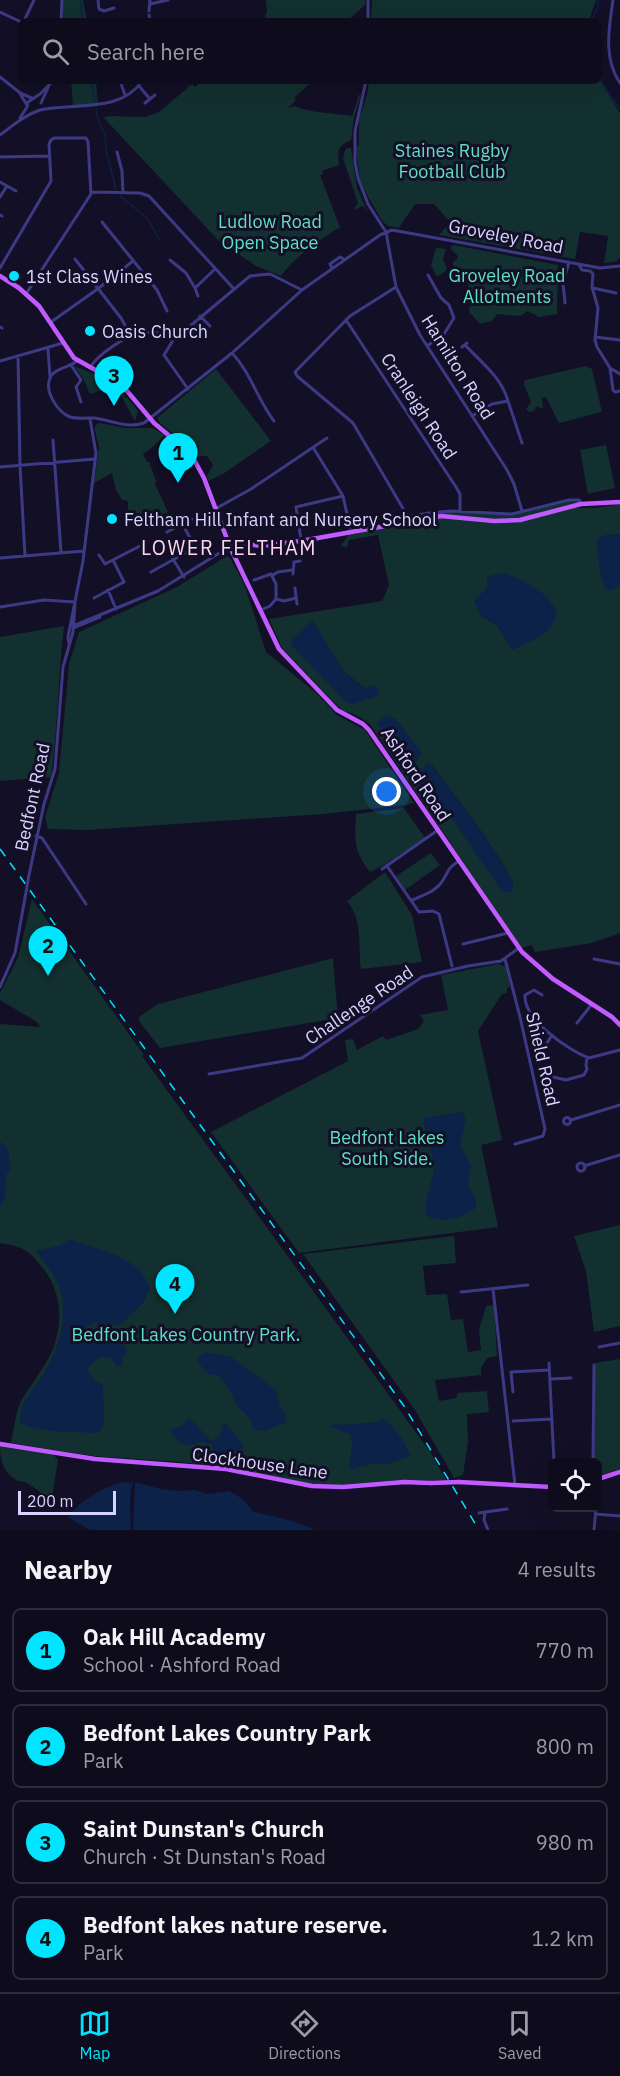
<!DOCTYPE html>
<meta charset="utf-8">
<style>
:root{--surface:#0e0b1c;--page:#171425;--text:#f1f3f6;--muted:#9b9ba3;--line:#2e2b3b;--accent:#00e5ff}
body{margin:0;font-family:"IBM Plex Sans",sans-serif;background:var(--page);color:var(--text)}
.controls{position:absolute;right:18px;bottom:18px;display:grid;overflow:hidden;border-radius:9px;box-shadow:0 6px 24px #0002}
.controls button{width:54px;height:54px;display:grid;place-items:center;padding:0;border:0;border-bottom:2px solid var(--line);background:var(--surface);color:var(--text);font:30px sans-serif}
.scale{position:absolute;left:18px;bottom:15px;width:98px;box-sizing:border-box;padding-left:6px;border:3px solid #d9d4ff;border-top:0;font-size:16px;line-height:21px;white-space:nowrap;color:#d9d4ff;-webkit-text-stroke:4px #130f26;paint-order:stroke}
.you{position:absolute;left:387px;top:792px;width:21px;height:21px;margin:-15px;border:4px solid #fff;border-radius:50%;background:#1a73e8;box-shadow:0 0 0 9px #1a73e833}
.badge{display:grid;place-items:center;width:39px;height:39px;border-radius:50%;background:var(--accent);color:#111;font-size:20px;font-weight:700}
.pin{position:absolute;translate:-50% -50px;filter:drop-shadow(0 2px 3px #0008)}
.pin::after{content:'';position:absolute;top:32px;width:21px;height:18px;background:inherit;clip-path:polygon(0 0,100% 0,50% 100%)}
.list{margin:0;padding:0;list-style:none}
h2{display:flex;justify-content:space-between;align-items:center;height:78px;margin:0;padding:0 24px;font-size:26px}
h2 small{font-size:20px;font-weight:400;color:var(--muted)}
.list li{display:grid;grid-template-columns:39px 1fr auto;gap:18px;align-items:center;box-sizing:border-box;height:84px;margin:0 12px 12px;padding:0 12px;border:2px solid var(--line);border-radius:9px}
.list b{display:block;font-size:22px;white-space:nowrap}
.list p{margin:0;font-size:20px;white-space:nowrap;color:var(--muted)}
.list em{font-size:20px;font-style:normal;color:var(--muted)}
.icon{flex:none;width:33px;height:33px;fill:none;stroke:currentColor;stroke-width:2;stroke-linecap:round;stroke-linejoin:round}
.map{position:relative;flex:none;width:620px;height:1530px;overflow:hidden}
.search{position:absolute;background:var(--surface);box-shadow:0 6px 24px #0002;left:18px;right:18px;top:18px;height:66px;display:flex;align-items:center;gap:15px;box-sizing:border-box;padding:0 21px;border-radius:9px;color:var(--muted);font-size:22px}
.sheet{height:462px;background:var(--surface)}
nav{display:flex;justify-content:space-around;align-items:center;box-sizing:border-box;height:84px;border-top:2px solid var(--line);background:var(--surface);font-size:16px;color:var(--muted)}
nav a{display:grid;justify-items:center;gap:3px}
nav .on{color:var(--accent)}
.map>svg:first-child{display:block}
</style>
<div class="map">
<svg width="620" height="1530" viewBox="0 0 620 1530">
<rect width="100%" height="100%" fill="#130f26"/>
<!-- green -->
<path fill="#12302f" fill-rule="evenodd" d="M62 0H83L87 21H61Z
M266 0H365V5L347 21H263L267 12Z
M372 0H596L589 21H371Z
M599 79 620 113V258L615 262 604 263 608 236 580 232 575 259 439 235 450 222 434 204H415L399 228 388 226 382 221 366 193 360 179 356 147 359 145V119L367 95 369 81H599Z
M71 81H96L98 106 73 107Z
M202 81H313L295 97V101L288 108 294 106C310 113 333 113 352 116L359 95 361 94 354 118 351 140C336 147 338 151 339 165L322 171 323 174 320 175 341 230 339 228C323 237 292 259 281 276L256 266 218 240 104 118 108 116 145 117 159 112 192 84 195 87Z
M348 148H351L357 188 368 213 363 206 353 210 358 203 343 158 345 150Z
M453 245 558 265 557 314 539 317 528 311 520 316 497 314 492 321 480 324 470 313 469 308 474 302 462 268H457L453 266V262L458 258 457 255 450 248Z
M436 248 446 249 443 259 447 270 437 277 431 265Z
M74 366C108 380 115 382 138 411L135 421 116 386 90 394 83 378Z
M586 366 592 369 602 412 559 423 546 397 542 398 543 409 537 406 534 411 529 412 526 409 531 402 524 384 525 380Z
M216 369 271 441 223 474 208 481 207 476 213 465 207 456H198L194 453 158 421V417Z
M99 423 126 428H152L165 435 154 446 143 454 147 462H149L156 481 155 484 168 512 136 527 128 511V501L122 500 116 490 112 473 94 483 99 447 95 431V426Z
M606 445 615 488 588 494 580 450Z
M580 501 575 508H596L620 504V534L603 536C594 554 602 557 601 576L618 587 620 584V933L592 943 535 952 532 945 521 948 370 724 356 715 344 711 334 703 282 648 269 619 382 601 389 585 378 535 349 540 347 547 341 546 348 535 447 516 387 526V521L451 511 506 514 561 502ZM506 574 543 594 538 636 514 649 511 648 498 626 480 615 479 597 487 588V582ZM312 621 345 673 366 689 292 646ZM432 765C460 805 493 841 514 885L435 794Z
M227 556 230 558 244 583 266 652 316 693 337 715 365 730 414 803 406 805 323 814 88 830 48 829 45 817 59 773 69 664 79 632 177 587Z
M64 626C58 676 58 727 51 777L0 781V637Z
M404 808 425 838 384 865 370 872C353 851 355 840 356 814Z
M431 853 440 865 405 890 396 876Z
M385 872 412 915 422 962 361 969C358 946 363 919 347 901Z
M32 899 144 1055 142 1056 431 1453 446 1480H399L341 1485 311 1484 234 1468 179 1462 94 1456 11 1443C13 1432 16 1412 20 1403 30 1385 44 1369 52 1351 63 1325 62 1294 45 1271 30 1251 25 1247 0 1243V1024L40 1027 37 1022 0 1000V993L18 958Z
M333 958 338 1018 160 1048 139 1021V1017L158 1004Z
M498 964 506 967 510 987 507 988V993L502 994 478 1031 502 1140 481 1145 498 1227 299 1253 211 1132 348 1061 345 1040 353 1039 357 1050 383 1036 386 1040 418 1029 424 1021 420 1015 448 1010 441 975Z
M620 1225V1326L594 1332 586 1271 574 1236Z
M454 1236 456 1263 423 1266 426 1295 447 1294 451 1320 463 1319 468 1352 481 1350 479 1330 486 1306 494 1305 497 1356 487 1358 481 1368V1375L435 1380 439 1401 456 1398 458 1393 487 1391 489 1412 467 1414 468 1442 463 1475 454 1478 415 1410 303 1254Z
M620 1359V1469L598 1476V1462H594L595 1363Z
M0 1445 52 1453 58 1460 52 1498C39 1494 37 1488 27 1483 24 1481 21 1482 18 1481 3 1473 0 1460 0 1445Z"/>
<!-- water -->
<path fill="#0c2248" d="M620 534V584L618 587 606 591C602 582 595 547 597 538L603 536Z
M500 573C517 574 552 596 557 613 554 632 530 642 514 649L511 648 498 626 480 615 474 601 487 588V577Z
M312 620 345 673 365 689 372 685 376 686 380 695 353 704 347 703 292 646 291 640Z
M386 716 395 718 422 753 411 771 407 769 377 723Z
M427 764 432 765C460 805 493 841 514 885L512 891 506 893 501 890 435 794H425L415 777Z
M463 1112 466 1120 461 1139 460 1146 471 1165 468 1186 475 1197 476 1207C465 1218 440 1225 426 1215V1201L435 1166 424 1125V1118Z
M0 1142C11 1147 8 1157 11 1168L6 1175 5 1198 0 1206Z
M71 1239C100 1252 139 1254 150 1289L143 1303 120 1325 94 1323 85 1328 86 1336C102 1335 124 1332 127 1353L122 1358V1366H117L111 1357H99L87 1369 94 1380 103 1385 104 1425 98 1433C81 1432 31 1433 20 1422 19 1403 31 1393 41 1378 58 1351 70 1317 59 1286 54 1273 44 1262 36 1251L61 1245Z
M206 1352 231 1357 276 1390 280 1406 285 1413 286 1422 265 1431 253 1430 251 1419 237 1406 228 1387 218 1375C207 1376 203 1369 198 1361L199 1356Z
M188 1419C199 1424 202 1435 213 1441L220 1436 222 1425 226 1424 241 1441 244 1449 219 1454 213 1451 212 1444 200 1442C188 1450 175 1442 170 1430L183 1425Z
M383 1419C394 1426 407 1444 410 1456L388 1464 374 1463 352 1469 349 1468 352 1444 351 1436C344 1430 337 1431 330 1426L335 1424 338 1425 378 1422Z
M123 1482 133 1483C128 1497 131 1514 131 1530H90L69 1518C73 1504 107 1485 123 1482Z
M135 1482 161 1489 178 1491 195 1490 208 1494 229 1491 241 1498 254 1512C276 1517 294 1520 315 1530H133Z"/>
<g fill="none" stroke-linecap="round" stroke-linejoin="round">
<!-- stream -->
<path stroke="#0c2248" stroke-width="1.5" d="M80 0 83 21
M591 21 598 7V0
M599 74 604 86 620 109
M91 81 95 103
M96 109 97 117 105 134 106 150 116 189
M120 196 148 219 160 241"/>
<!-- minor -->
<path stroke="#3d3a85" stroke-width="3" d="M98 0 99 9 104 11 114 8
M613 0C609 28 603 58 620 83
M150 4 168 0
M149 11 150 0
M0 12 21 22
M149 15 150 21
M24 21 34 0
M61 21 62 0
M368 21V0
M0 77 19 92 27 105
M120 81 125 95
M187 81 188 83
M366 81 355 131V162L358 178 368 204 386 232 396 287 420 335 507 470 514 484 522 511
M139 86 150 99 145 103
M20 93 32 98
M150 99 155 95
M41 103 51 81
M20 118 27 107 28 102 40 94 50 84
M0 135C13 125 25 115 40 110 72 102 120 114 142 81
M117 152 122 171 123 193
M0 157 49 156
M0 182 16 191
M92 192 140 193 149 196 234 289
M0 197 7 186
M0 215 2 216
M102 222 157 290 167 311
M75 259 121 318 131 336
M170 260 186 273 195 288 215 269
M579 265 582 270 590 271 593 274 592 287 598 308 595 340 597 347 610 368 620 374
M0 268 51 181 49 144 51 140 54 138H86L88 142 91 194 26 294
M332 268 330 264 340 257 344 259
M396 287 350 316 295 372 297 376 353 423 408 517
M195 288 198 296
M593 288 616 293
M565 303 563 283 569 262
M200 316 210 326
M346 320 456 487 460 494V511
M51 322 99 288 133 261
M0 327 2 328
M173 333 189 327 250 276 270 274 302 290
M595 337 620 340
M465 345C481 362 502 378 508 401L492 404 472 416
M427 346 444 334 454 318 449 305 441 298 428 275
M462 347 467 343
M48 349 50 377
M232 353C251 373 257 399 274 421
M18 356 20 465 25 556
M0 361 63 343
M77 361C70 367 53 369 50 378 44 392 58 412 70 417 77 419 86 418 94 418 111 420 127 429 144 423L232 353 302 290 380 235 392 230 600 268 620 266
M71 365 81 380 76 387 81 402
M90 368C97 355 125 336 140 333 150 332 162 333 173 333L172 342 164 355 188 389
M610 368 613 390 615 392 620 391
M508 401 522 443
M53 440 61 552
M314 449 343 496 350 528
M0 467 95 459
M215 509 251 489 327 438
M183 525 195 547
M387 526 386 523 389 520 429 513 451 511 512 514 569 500H579L581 504
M167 532 192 519
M301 540 296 507 343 496
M99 555 105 564 140 546
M0 558 84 551
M173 559 184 577
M151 572 207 541
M293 574 294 562 300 561
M273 575 278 572 292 570
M254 580 271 574 276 584V599L270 606 261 610
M295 588 297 604
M108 590 116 609
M94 598 124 582 113 560
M276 599 284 601 296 598
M0 607 44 600 75 602
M73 626 158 591 229 547
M73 628 100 617
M69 644 68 637 83 561 96 453 90 419
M36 836 42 838 86 904
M387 866 419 912 433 911 439 914 452 966
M382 869 438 830
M29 875 44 804 55 769 63 667 73 632 75 603
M412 900C422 896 434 892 441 883 450 871 445 870 459 861
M463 944 508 933
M505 959 520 1017 545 1129 543 1136 515 1144
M594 959 620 964
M0 987 15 953 25 898
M542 995 534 990 525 995C523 1019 569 1051 589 1058L620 1050
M577 1023 592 1004
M547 1043 552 1035
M209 1074 302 1058 422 977 468 966 501 961 519 948
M553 1077 566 1080 584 1075 587 1069 586 1065 587 1057
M563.5 1121a3.5 3.5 0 1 1 7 0a3.5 3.5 0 1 1-7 0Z
M571 1120 620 1105
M577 1167a4 4 0 1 1 8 0a4 4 0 1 1-8 0Z
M584 1166 620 1155
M493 1289 515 1485
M461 1292 528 1285
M599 1347 620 1343
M549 1363 554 1462
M550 1379 571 1378
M513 1392 511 1372 549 1370
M513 1421 552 1419
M593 1462 594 1365
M485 1512 484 1520 488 1530
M479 1513 507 1509
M595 1514 620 1516
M594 1530 596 1508"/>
<!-- major -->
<path stroke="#c25bff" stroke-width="4.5" d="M0 276 19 288 39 306 74 358 122 385 154 423 191 454 204 478 230 547 279 649 337 710 363 724 369 730 522 952 553 979 612 1017 620 1025
M230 547 238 543 261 546 301 541 441 516 494 521 520 520 581 504 620 502
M0 1444 95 1459 226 1469 312 1486 343 1487 404 1482 431 1483
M598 1479 620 1472
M459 1482 552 1487"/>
<!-- rail -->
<path stroke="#00e5ff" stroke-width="1.5" stroke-dasharray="9 8" stroke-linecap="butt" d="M0 849 404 1406 479 1530"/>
<!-- minor-bridge -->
<path stroke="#3d3a85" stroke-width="3" d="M25 898 29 875"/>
<!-- major-bridge -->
<path stroke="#c25bff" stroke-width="4.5" d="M431 1483 459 1482"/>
</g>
<!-- markers -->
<g fill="#00e5ff" stroke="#130f26" stroke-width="2">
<circle cx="14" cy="276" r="6"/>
<circle cx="90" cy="331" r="6"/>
<circle cx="112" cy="519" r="6"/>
</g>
<g text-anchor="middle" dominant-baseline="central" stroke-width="6" stroke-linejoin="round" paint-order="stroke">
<!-- park labels -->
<g font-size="18" fill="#5fe0c0" stroke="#130f26">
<text x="452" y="150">Staines Rugby<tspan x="452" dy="21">Football Club</tspan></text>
<text x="270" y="221">Ludlow Road<tspan x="270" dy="21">Open Space</tspan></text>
<text x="507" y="275">Groveley Road<tspan x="507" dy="21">Allotments</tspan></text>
<text x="387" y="1137">Bedfont Lakes<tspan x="387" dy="21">South Side.</tspan></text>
<text x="186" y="1334">Bedfont Lakes Country Park.</text>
</g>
<!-- street labels -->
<g font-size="18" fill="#d9d4ff" stroke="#130f26">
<text transform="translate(506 236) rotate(11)">Groveley Road</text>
<text transform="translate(458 367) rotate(58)">Hamilton Road</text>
<text transform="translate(419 406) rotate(57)">Cranleigh Road</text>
<text transform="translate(416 774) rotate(56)">Ashford Road</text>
<text transform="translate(32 797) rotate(-78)">Bedfont Road</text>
<text transform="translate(359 1005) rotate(-34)">Challenge Road</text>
<text transform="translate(543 1059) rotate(77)">Shield Road</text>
<text transform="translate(260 1463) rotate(8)">Clockhouse Lane</text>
</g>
<!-- poi labels -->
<g font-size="18" fill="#d9d4ff" stroke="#130f26" text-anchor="start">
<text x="26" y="276">1st Class Wines</text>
<text x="102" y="331">Oasis Church</text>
<text x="124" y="519">Feltham Hill Infant and Nursery School</text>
</g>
<!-- neighbourhood labels -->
<g font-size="20" letter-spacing="1.5" fill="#ffd6f0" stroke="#130f26">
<text x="229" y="547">LOWER FELTHAM</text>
</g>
</g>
</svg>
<div class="controls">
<button><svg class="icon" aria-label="locate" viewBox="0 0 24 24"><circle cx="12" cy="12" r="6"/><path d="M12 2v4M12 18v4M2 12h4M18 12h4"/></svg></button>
</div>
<div class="scale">200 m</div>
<div class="you"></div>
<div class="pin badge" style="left:178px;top:483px">1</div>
<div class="pin badge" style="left:48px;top:976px">2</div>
<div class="pin badge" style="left:114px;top:406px">3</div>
<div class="pin badge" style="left:175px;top:1314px">4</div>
<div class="search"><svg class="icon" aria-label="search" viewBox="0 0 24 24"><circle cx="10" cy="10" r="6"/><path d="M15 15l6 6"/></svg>Search here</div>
</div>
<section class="sheet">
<h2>Nearby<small>4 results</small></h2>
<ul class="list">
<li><span class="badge">1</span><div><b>Oak Hill Academy</b><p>School · Ashford Road</p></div><em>770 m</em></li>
<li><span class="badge">2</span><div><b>Bedfont Lakes Country Park</b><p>Park</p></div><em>800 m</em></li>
<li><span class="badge">3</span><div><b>Saint Dunstan's Church</b><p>Church · St Dunstan's Road</p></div><em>980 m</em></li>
<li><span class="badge">4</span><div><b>Bedfont lakes nature reserve.</b><p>Park</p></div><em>1.2 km</em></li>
</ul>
</section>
<nav>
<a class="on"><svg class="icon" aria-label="map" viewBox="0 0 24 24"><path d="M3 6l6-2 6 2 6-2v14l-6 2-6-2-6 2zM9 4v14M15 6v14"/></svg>Map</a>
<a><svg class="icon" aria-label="directions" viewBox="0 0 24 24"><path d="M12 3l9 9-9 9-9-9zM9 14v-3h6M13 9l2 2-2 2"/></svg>Directions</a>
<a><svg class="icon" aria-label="saved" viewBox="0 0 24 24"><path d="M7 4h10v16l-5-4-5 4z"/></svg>Saved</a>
</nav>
